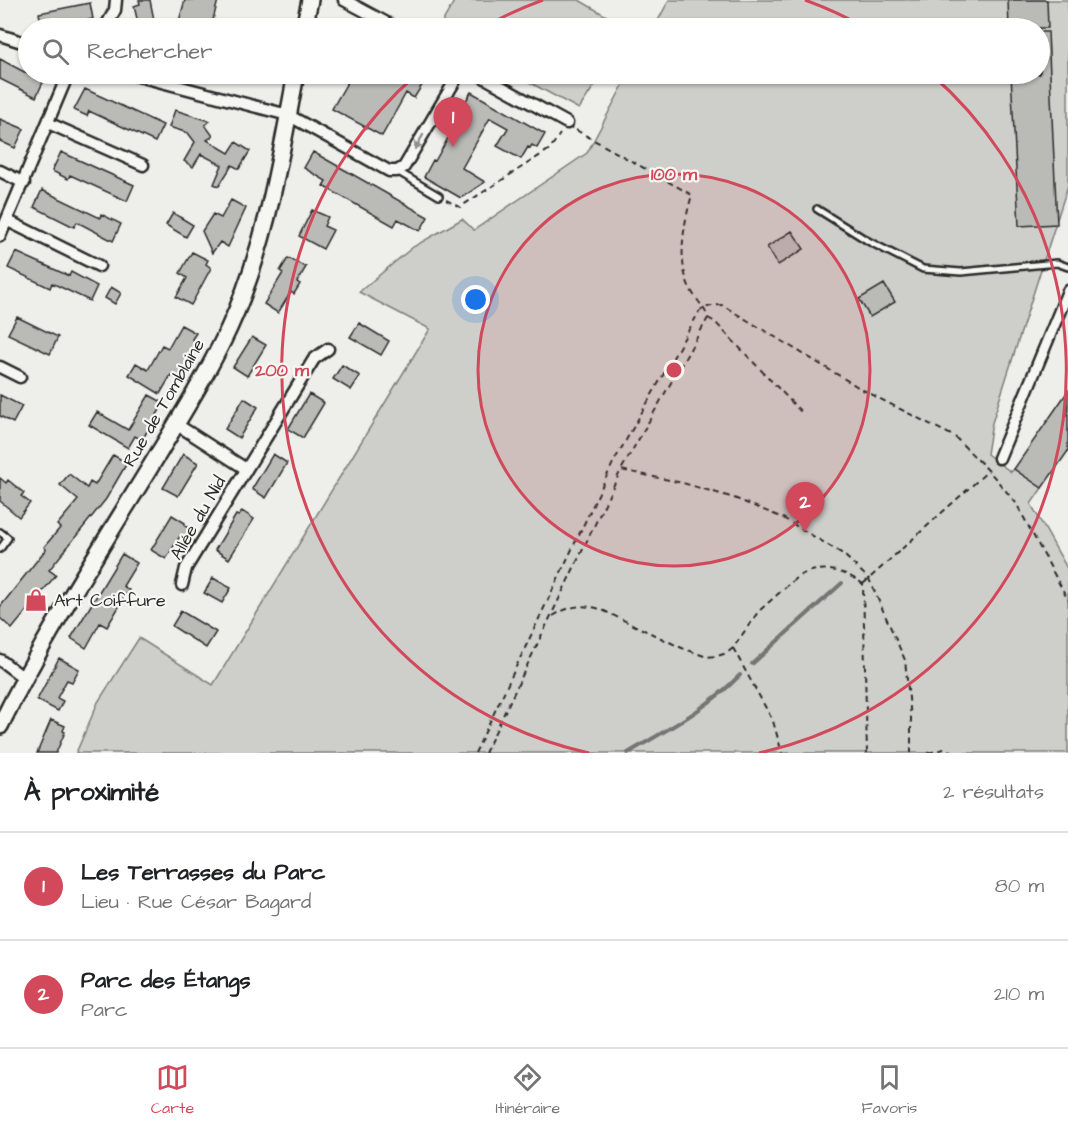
<!DOCTYPE html>
<html lang="fr">
<meta charset="utf-8">
<style>
:root{--surface:#fff;--page:#f2f2f2;--text:#202124;--muted:#757577;--line:#e0e0e0;--accent:#d1495b}
body{margin:0;font-family:"Architects Daughter",sans-serif;background:var(--page);color:var(--text)}
.you{position:absolute;left:476px;top:300px;width:21px;height:21px;margin:-15px;border:4px solid #fff;border-radius:50%;background:#1a73e8;box-shadow:0 0 0 9px #1a73e833}
.badge{display:grid;place-items:center;width:39px;height:39px;border-radius:50%;background:var(--accent);color:#fff;font-size:20px;font-weight:700}
.pin{position:absolute;translate:-50% -50px;filter:drop-shadow(0 2px 3px #0008)}
.pin::after{content:'';position:absolute;top:32px;width:21px;height:18px;background:inherit;clip-path:polygon(0 0,100% 0,50% 100%)}
.list{margin:0;padding:0;list-style:none}
h2{display:flex;justify-content:space-between;align-items:center;height:78px;margin:0;padding:0 24px;font-size:26px}
h2 small{font-size:20px;font-weight:400;color:var(--muted)}
.list li{display:grid;grid-template-columns:39px 1fr auto;gap:18px;align-items:center;box-sizing:border-box;height:108px;padding:0 24px;border-top:2px solid var(--line)}
.list b{display:block;font-size:22px;white-space:nowrap}
.list p{margin:0;font-size:20px;white-space:nowrap;color:var(--muted)}
.list em{font-size:20px;font-style:normal;color:var(--muted)}
.icon{flex:none;width:33px;height:33px;fill:none;stroke:currentColor;stroke-width:2;stroke-linecap:round;stroke-linejoin:round}
.map{position:relative;flex:none;width:1068px;height:753px;overflow:hidden}
.search{position:absolute;background:var(--surface);box-shadow:0 2px 4px #0004;left:18px;right:18px;top:18px;height:66px;display:flex;align-items:center;gap:15px;box-sizing:border-box;padding:0 21px;border-radius:33px;color:var(--muted);font-size:22px}
.sheet{height:294px;background:var(--surface)}
nav{display:flex;justify-content:space-around;align-items:center;box-sizing:border-box;height:84px;border-top:2px solid var(--line);background:var(--surface);font-size:16px;color:var(--muted)}
nav a{display:grid;justify-items:center;gap:3px}
nav .on{color:var(--accent)}
.map>svg:first-child{display:block}
</style>
<div class="map">
<svg width="1068" height="753" viewBox="0 0 1068 753">
<rect width="100%" height="100%" fill="#eeeeea"/>
<filter id="ink" filterUnits="userSpaceOnUse"><feTurbulence type="fractalNoise" baseFrequency=".0167" numOctaves="2"/><feDisplacementMap in="SourceGraphic" scale="12" xChannelSelector="R" yChannelSelector="G"/><feConvolveMatrix kernelMatrix="1 2 1 2 8 2 1 2 1" color-interpolation-filters="sRGB"/></filter>
<g filter="url(#ink)">
<!-- green -->
<path fill="#cececa" stroke="#7c7c7a" stroke-width="1.5" d="M455 0H579L627 28H439Z
M669 0H1068V185L992 423 987 454 1011 472 1014 469 1042 488 1031 504 1068 570V753H76L98 702 139 638 213 685 430 329 359 292 413 247 462 219 474 230 587 153 629 74H1040V28H654Z
M514 74H602L579 109Z"/>
<g fill="none" stroke-linecap="round" stroke-linejoin="round">
<!-- stream -->
<path stroke="#757573" stroke-width="4" d="M752 664 842 583
M628 753C668 729 707 709 740 675"/>
</g>
<!-- building -->
<path fill="#babab7" stroke="#2b2b2b" stroke-width="1.5" d="M139 0H150L154 20 138 23 134 6 140 4Z
M185 0H218L211 28H177Z
M1008 0H1047L1048 28H1009Z
M90 3 93 19 42 28 39 13Z
M1040 32H1048L1057 224 1019 226 1011 74H1040Z
M0 59 28 74H47L36 97 0 79Z
M352 74H429L414 98 406 93 382 136 332 109Z
M85 89 163 125 155 142 89 111 87 116 74 110Z
M471 92 545 134 537 148 532 145 530 148 528 147 521 159 497 146 508 128 490 118 462 168 485 182 461 198 424 177 433 160 435 161 464 110 461 109Z
M175 110 210 121 205 125 213 136 207 140 229 153 236 142 250 151 239 169 232 165 219 186 214 184 222 165 201 154 193 167 184 161 195 142 188 133 169 127Z
M0 119 24 129 15 148 0 141Z
M61 152 134 185 127 201 70 175 68 179 52 171Z
M313 152 428 217 420 231 398 219 394 226 323 186 326 181 304 168Z
M42 190 100 218 101 214 121 224 113 241 77 222 74 227 34 207Z
M231 200 246 208 228 247 220 242 212 253 202 231 213 214 221 218Z
M312 210 328 217 324 226 333 230 323 249 299 236Z
M173 213 193 225 186 237 166 225Z
M792 231 804 249 778 265 767 247Z
M16 252 69 276 71 272 97 286 90 301 52 283 50 288 8 268Z
M192 252 208 260 206 264 211 268 191 305 176 297 187 278 180 273Z
M288 258 306 267 297 282 300 284 294 294 291 292 278 313 264 304 283 273 280 271Z
M884 284 895 302 870 317 859 299Z
M111 287 121 293 115 304 105 298Z
M17 317 58 337 50 354 8 334Z
M359 323 389 341 381 355 350 337Z
M181 325 196 333 192 339 199 343 178 379 171 375 160 394 129 375 136 363 148 370 162 345 168 348Z
M252 337 266 345 247 376 233 367Z
M342 365 360 376 351 390 333 379Z
M1068 391V451L1042 488 1014 469Z
M309 394 324 403 303 438 288 429Z
M0 395 22 406 13 423 0 416Z
M149 395 164 403 142 440 135 436 128 448 89 425 97 412 128 430Z
M244 398 258 407 239 438 225 429Z
M183 454 198 463 178 496 163 488Z
M273 454 287 463 266 498 252 489Z
M113 455 127 463 106 499 49 570 56 575 12 629 0 618V607L46 549 44 547 60 528 57 525 78 500 60 485 69 474 87 488 90 482 95 485Z
M0 478 6 483 8 480 24 493 21 496 30 503 19 517 0 501Z
M242 511 254 519 229 559 215 550 236 515 239 516Z
M172 515 185 523V526L190 529 184 539 180 536 166 559 151 550Z
M122 554 137 563 123 586 129 590 107 627 100 623 86 648 71 638Z
M213 578 231 588 222 603 204 593Z
M181 611 216 632 206 648 172 626Z
M59 658 79 669 72 682 67 680 57 698 63 701 58 711 37 700Z
M51 720 65 726 63 731 65 732 56 753H37Z"/>
<g fill="none" stroke-linecap="round" stroke-linejoin="round">
<!-- service casing -->
<g stroke="#2b2b2b" stroke-width="10">
<path id="service" d="M397 171 439 196
M817 209 868 241 923 269 961 272 1057 263 1068 267
M0 532 8 538 0 549"/>
</g>
<!-- minor casing -->
<g stroke="#2b2b2b" stroke-width="15">
<path id="minor" d="M344 0 396 28
M105 28 115 10 116 0
M0 35 28 44
M131 74 288 115 389 171H397L404 167 459 74
M478 74 567 123
M48 123 143 165
M0 171 24 183
M8 221 99 266
M0 236 68 74
M0 367 20 377
M176 424 246 469
M999 458 1068 291
M182 585 186 568 314 359 328 349
M0 660 24 678"/>
</g>
<!-- secondary casing -->
<g stroke="#2b2b2b" stroke-width="20">
<path id="secondary" d="M304 28 310 0
M0 726C47 630 105 542 160 451 184 411 209 371 229 328 266 248 280 159 296 74"/>
</g>
<!-- path -->
<path stroke="#2b2b2b" stroke-width="2" stroke-dasharray="6 4.5" stroke-linecap="butt" d="M576 130 692 195C684 222 676 263 691 290 696 300 705 307 708 318L621 470
M446 200 460 207 550 149 560 134
M708 318 715 322 803 414
M863 584 988 471
M553 616C569 606 582 604 600 609L682 648 707 657 717 656 727 653 733 648 758 612 797 577C820 564 842 569 863 584L867 753
M733 648 773 721 782 753
M475 753 613 463 699 312C706 306 713 305 722 305L863 390 955 437 989 471 1016 503 1068 600
M485 753 621 470 683 483 734 498 783 518 843 554 869 579 905 660 911 718V753
M928 753 944 749 958 753"/>
<!-- service -->
<use href="#service" stroke="#f6f6f2" stroke-width="5"/>
<!-- minor -->
<use href="#minor" stroke="#f6f6f2" stroke-width="10"/>
<!-- secondary -->
<use href="#secondary" stroke="#f6f6f2" stroke-width="15"/>
</g>
<!-- one-way arrows -->
<defs><path id="oneway-solid" d="M-6-.8H1V-3.2L6.5 0L1 3.2V.8H-6Z" transform="scale(1.5)"/></defs>
<use fill="#90908e" href="#oneway-solid" transform="translate(419 142) rotate(120)"/>
</g>
<!-- distance rings -->
<circle cx="674" cy="370" r="196" fill="#d1495b" fill-opacity=".12"/>
<g fill="none" stroke="#d1495b" stroke-width="3">
<circle cx="674" cy="370" r="196"/>
<path d="M589 753A392 392 0 0 1 417 74M484 27A392 392 0 0 1 543 0M805 0A392 392 0 0 1 864 27M931 74A392 392 0 0 1 759 753"/>
</g>
<!-- icons -->
<defs>
<g id="shop-bare" transform="scale(1.8)"><path d="M-5-2.5h2.3a2.7 3.5 0 0 1 5.4 0H5L5.5 6h-11ZM-1.5-2.5h3a1.5 2.3 0 0 0-3 0Z" fill="#d1495b" stroke="#f6f6f2" stroke-width="2.5" paint-order="stroke"/></g>
</defs>
<g fill-rule="evenodd">
<use href="#shop-bare" x="36" y="600"/>
</g>
<g text-anchor="middle" dominant-baseline="central" stroke-width="4.5" stroke-linejoin="round" paint-order="stroke">
<!-- street labels -->
<g font-size="18" fill="#2b2b2b" stroke="#f6f6f2">
<text transform="translate(164 403) rotate(-60)">Rue de Tomblaine</text>
<text transform="translate(198 518) rotate(-60)">Allée du Nid</text>
</g>
<!-- poi labels -->
<g font-size="18" fill="#2b2b2b" stroke="#f6f6f2" text-anchor="start">
<text x="54" y="600">Art Coiffure</text>
</g>
</g>
<circle cx="674" cy="370" r="9" fill="#d1495b" stroke="#f6f6f2" stroke-width="3"/>
<g font-size="18" text-anchor="middle" font-weight="bold" fill="#d1495b" stroke="#f6f6f2" stroke-width="4.5" stroke-linejoin="round" paint-order="stroke">
<text x="674" y="180">100 m</text>
<text x="282" y="376">200 m</text>
</g>
</svg>
<div class="you"></div>
<div class="pin badge" style="left:453px;top:147px">1</div>
<div class="pin badge" style="left:805px;top:532px">2</div>
<div class="search"><svg class="icon" aria-label="search" viewBox="0 0 24 24"><circle cx="10" cy="10" r="6"/><path d="M15 15l6 6"/></svg>Rechercher</div>
</div>
<section class="sheet">
<h2>À proximité<small>2 résultats</small></h2>
<ul class="list">
<li><span class="badge">1</span><div><b>Les Terrasses du Parc</b><p>Lieu · Rue César Bagard</p></div><em>80 m</em></li>
<li><span class="badge">2</span><div><b>Parc des Étangs</b><p>Parc</p></div><em>210 m</em></li>
</ul>
</section>
<nav>
<a class="on"><svg class="icon" aria-label="map" viewBox="0 0 24 24"><path d="M3 6l6-2 6 2 6-2v14l-6 2-6-2-6 2zM9 4v14M15 6v14"/></svg>Carte</a>
<a><svg class="icon" aria-label="directions" viewBox="0 0 24 24"><path d="M12 3l9 9-9 9-9-9zM9 14v-3h6M13 9l2 2-2 2"/></svg>Itinéraire</a>
<a><svg class="icon" aria-label="saved" viewBox="0 0 24 24"><path d="M7 4h10v16l-5-4-5 4z"/></svg>Favoris</a>
</nav>
